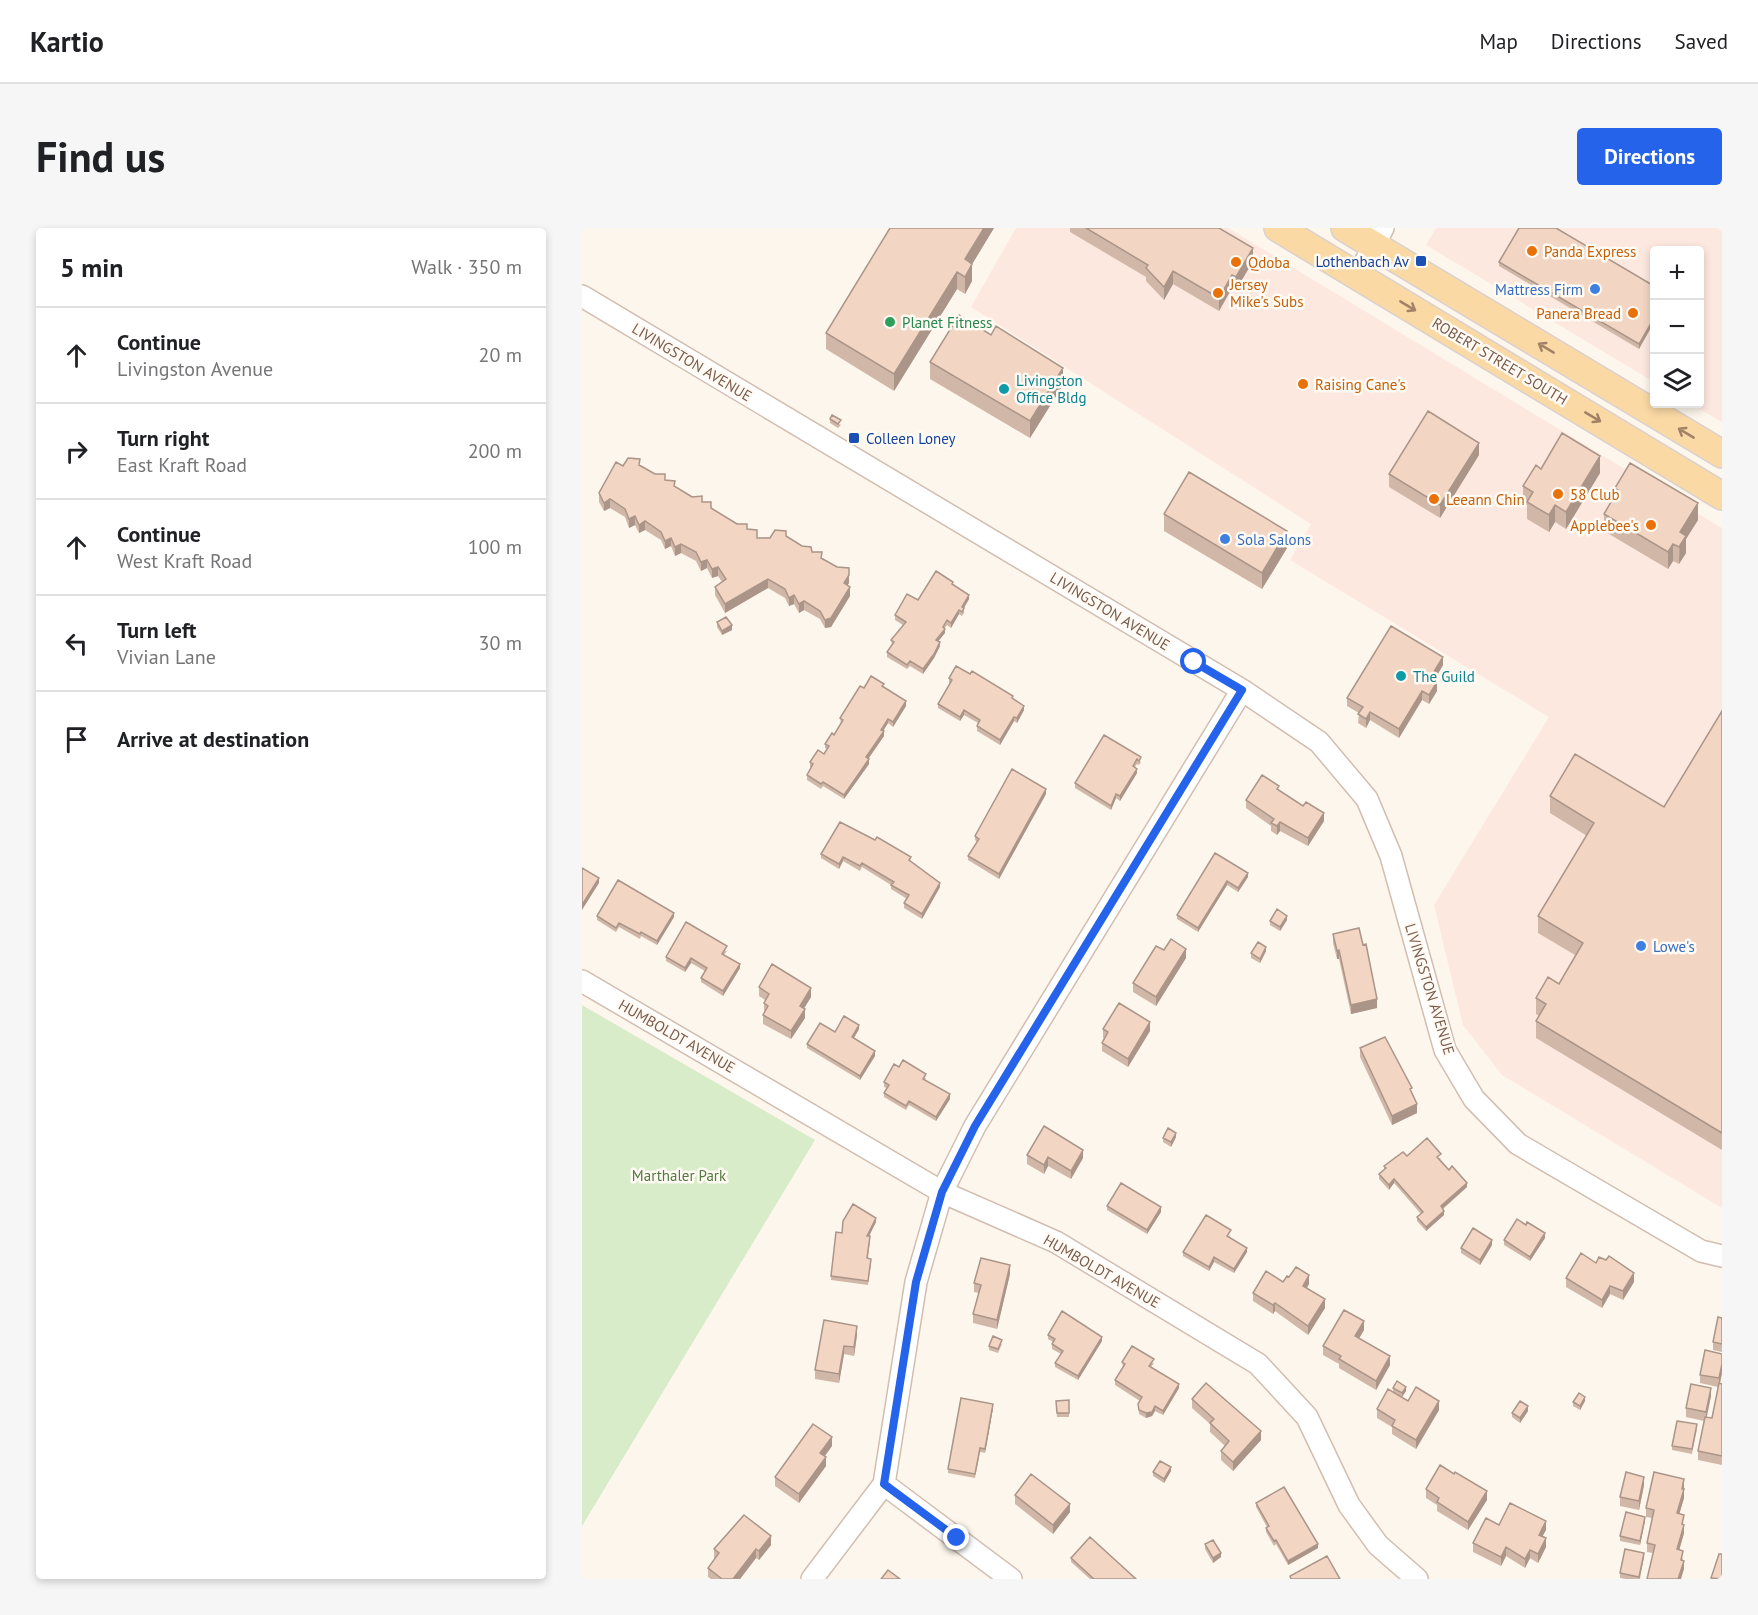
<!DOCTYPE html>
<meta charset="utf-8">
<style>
:root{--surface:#fff;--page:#f6f6f6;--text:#202124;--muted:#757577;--line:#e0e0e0;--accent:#2563eb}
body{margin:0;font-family:"PT Sans",sans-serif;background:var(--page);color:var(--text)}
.controls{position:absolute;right:18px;top:18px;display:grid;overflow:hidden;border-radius:6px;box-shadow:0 3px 9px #0003}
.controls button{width:54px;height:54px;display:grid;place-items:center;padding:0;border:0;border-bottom:2px solid var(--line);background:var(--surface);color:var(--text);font:30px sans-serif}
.stop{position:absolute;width:18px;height:18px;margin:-14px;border:4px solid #2563eb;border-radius:50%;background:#fff}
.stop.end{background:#2563eb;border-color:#fff;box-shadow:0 2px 6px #0008}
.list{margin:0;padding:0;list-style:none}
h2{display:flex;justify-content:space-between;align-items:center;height:78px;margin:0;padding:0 24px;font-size:26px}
h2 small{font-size:20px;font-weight:400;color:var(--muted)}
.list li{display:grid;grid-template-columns:39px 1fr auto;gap:18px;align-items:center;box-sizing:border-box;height:96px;padding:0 24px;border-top:2px solid var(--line)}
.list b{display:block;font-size:22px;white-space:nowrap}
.list p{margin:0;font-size:20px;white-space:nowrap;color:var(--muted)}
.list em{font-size:20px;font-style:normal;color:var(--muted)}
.icon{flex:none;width:33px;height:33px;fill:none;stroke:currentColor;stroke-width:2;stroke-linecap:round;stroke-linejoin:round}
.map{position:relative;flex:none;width:1140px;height:1351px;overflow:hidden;border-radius:6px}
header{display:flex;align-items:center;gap:36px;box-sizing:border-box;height:84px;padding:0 30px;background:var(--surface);border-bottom:2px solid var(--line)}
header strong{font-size:28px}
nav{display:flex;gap:33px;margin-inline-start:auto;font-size:21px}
.intro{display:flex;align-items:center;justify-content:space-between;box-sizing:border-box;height:144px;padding:0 36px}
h1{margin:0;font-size:42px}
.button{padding:15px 27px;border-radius:6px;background:var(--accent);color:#fff;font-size:21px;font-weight:700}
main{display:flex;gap:36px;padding:0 36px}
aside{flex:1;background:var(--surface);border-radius:6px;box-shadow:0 3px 9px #0003}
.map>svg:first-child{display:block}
</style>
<header>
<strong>Kartio</strong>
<nav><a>Map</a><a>Directions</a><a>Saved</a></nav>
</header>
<div class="intro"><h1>Find us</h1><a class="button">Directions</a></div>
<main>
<aside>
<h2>5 min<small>Walk · 350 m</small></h2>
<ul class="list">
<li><svg class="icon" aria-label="ahead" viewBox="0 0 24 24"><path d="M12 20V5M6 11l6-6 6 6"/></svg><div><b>Continue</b><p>Livingston Avenue</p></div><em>20 m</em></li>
<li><svg class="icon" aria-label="right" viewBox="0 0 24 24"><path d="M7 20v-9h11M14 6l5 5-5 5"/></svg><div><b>Turn right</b><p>East Kraft Road</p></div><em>200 m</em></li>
<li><svg class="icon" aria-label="ahead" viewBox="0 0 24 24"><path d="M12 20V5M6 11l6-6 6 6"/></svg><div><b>Continue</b><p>West Kraft Road</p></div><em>100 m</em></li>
<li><svg class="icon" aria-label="left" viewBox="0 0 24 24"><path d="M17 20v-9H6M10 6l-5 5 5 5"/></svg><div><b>Turn left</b><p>Vivian Lane</p></div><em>30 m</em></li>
<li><svg class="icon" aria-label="arrive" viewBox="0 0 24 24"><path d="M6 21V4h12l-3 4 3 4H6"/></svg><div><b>Arrive at destination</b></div></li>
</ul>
</aside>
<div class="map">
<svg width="1140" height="1351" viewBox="0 0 1140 1351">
<rect width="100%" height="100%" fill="#fdf6ec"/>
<!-- commercial -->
<path fill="#fde8e0" d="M434 0H646L1140 300V980L920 847 881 797 852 677 967 489 708 332 729 296 389 79Z
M854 0H1140V194L1109 176H1118V22H1072V154L844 17Z"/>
<!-- green -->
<path fill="#d8ecc9" d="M0 777 233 912 0 1298Z"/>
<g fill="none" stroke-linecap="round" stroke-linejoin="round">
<!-- minor casing -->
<g stroke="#d1beb0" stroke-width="24">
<path id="minor" d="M776 48 801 0
M0 68 660 462 737 514 785 571 809 628 863 822 892 871 936 916 1119 1023 1140 1028
M0 753 360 964 474 1014 676 1136 725 1189 767 1277 796 1317 835 1351
M302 1256 429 1351
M230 1351 302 1256 334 1054 360 964 393 898 660 462"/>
</g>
<!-- major casing -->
<g stroke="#dad1cd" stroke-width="30">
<path id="major" d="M696 0 1140 268
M763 0 1140 226"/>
</g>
<!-- minor -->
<use href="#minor" stroke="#fff" stroke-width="21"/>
<!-- major -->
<use href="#major" stroke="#fbd9a5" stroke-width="27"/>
</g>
<!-- wall -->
<path fill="#d1b7a8" d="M412 0 390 36V53L383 66 375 61 312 163 244 121V105Z
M488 0H637L671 33 654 62 650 60 637 83 591 56 582 72 564 53V49L488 4Z
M917 34 1072 58V94L1057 121 917 38Z
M348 134 481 157 448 210 348 151Z
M248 191 259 197 256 200 248 195Z
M897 227 858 290 807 259V246Z
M58 237 120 274 129 280 165 301 175 310 204 308 255 339 267 340V355L265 357 268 368 249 399 243 400 238 391 222 382 217 385 212 376 207 378 203 370 186 360 143 385 133 367V359L140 354 136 348 130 350 125 340 119 343 114 333 99 325 93 328 89 318 83 321 79 312 63 302 57 305 53 297 47 300 43 289 28 280 22 283 17 274V265Z
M959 241 1018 245 984 301 973 294 967 304 945 291V277L941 275V258Z
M1033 260 1116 292 1104 311V325L1097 336 1091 333 1086 341 1022 303V286L1033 267Z
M582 286 705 320 680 361 582 303Z
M371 357 387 371 382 380V385L380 388 377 386 369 400 365 397 363 400V405L356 413 358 418 352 430 341 446 328 438 325 441 305 429V424L310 417 309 412 321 397 313 392V387L336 372Z
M135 394 150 402 140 407 135 399Z
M861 437 852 453 855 463 847 476 840 472 817 510 788 492 784 500 776 495 777 485 765 478V470Z
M367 450 431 471 442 482 435 495 432 493 418 517 395 503V498L396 495 382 487 378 493 356 480V476L368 456 367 455Z
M302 459 324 478 311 499 306 495 301 503 302 508 286 531 287 536 262 571 241 558 239 561 225 552V547L229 539H228V534L242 526 245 521 243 520V516L252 507 259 495 258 490 282 460Z
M1140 483V922L954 810V793L957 788 954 786V770L977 756 993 727 956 705V688L1005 608 968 585V568L1082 579Z
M522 507 559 534 557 537 555 536 553 539 555 545 538 573 534 570 529 582 493 560V555Z
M697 563 742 593 726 618 698 603 695 607 689 603V598L664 580V572Z
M464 566 417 651 386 632V628L395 614 393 612V608Z
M633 625 666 649 656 664 645 657 616 704 595 691V687Z
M239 626 329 633 358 659 340 691 322 680V675L325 671 309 661V657L280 639 278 643 261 633 257 641 239 630Z
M15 688 92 689 75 717 59 708 58 711 37 699 34 704 15 692Z
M705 692 698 703 688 697V693Z
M751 706 795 780 769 786 757 731H755L751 715Z
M582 722 604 730 574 778 551 764V755Z
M145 723 142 727 158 740 141 768 119 754V750L123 743 109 735 103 744 84 733V729Z
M684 723 678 735 669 730V725Z
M177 759 229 769 222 780 223 790 209 811 181 796V787L183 784 182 783V775L183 772 177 768Z
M277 801 272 810 293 828 278 852 225 820V816L253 804Z
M521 801 568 803 546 839 520 823V815L522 810H521Z
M778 820 830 865 835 885 810 897 778 829Z
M317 839 344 850 343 852 368 871 354 893 327 877 324 882 302 869V865L305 860 302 859V854Z
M594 909 589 919 581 914V910Z
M445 927 501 930 489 951 466 938 462 946 445 936Z
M825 928 859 930 858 931 867 942 885 959 861 981 862 987 844 1003 835 993V989L839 986 812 955 807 962 797 951V946L802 942V938Z
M525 978 579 984 565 1006 525 982Z
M294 994 287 1008 288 1013 286 1030 289 1035 286 1057 249 1052V1048L260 1005Z
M649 1007 647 1009 665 1024 652 1045 632 1034 627 1043 601 1028V1024Z
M963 1010 948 1033 922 1017V1012Z
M910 1017 898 1037 879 1025V1020Z
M1014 1035 1052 1054 1041 1072 1028 1066 1020 1080 984 1059V1050Z
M428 1046 415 1101 391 1095V1086L397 1065 392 1064V1055Z
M707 1049 727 1056 725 1060 743 1080 726 1107 693 1083 691 1086 671 1073V1065L701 1054Z
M1140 1090V1124L1131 1122V1114Z
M782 1102 777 1110 808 1137 794 1162 757 1140V1136L741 1127V1118Z
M275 1107 272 1128 262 1126 257 1155 233 1151V1142Z
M466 1107 520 1113 496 1152 473 1139V1135L479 1126 470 1121V1116L471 1114 466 1111Z
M420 1116 416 1125 407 1122V1118Z
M540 1134 572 1135 569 1139 597 1160 581 1187 573 1183 570 1188 564 1190 557 1186 556 1176 558 1173 533 1157V1152L541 1139Z
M1140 1145 1138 1156H1140V1237L1116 1232V1223L1122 1193 1104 1189V1180L1129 1168 1124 1189 1130 1190 1136 1159 1118 1155V1147Z
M811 1160 824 1163 820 1169 826 1173 857 1182 834 1221 810 1206V1199L795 1190V1181L811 1164Z
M610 1171 679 1212 651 1243 639 1232V1223L643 1218 628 1204V1196L610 1180Z
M487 1172V1189H475L474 1173Z
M1003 1173 998 1182 991 1178V1174Z
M411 1180 403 1225 398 1224 393 1250 366 1245V1241Z
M946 1183 938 1195 930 1189V1185Z
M1115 1201 1110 1226 1090 1222V1218Z
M250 1218 243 1228 244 1238 217 1275 193 1258V1249Z
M589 1243 582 1255 571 1248V1244Z
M872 1246 905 1272 886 1302 855 1283V1277L844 1270V1261Z
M1062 1257 1057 1282 1038 1278V1269Z
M1101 1261 1102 1270 1097 1286 1102 1297V1305L1097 1322 1101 1332 1102 1341 1071 1325 1065 1324V1315L1070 1290 1064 1289V1280Z
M433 1267 488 1284 471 1306 433 1276Z
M674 1275 736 1320 706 1337 694 1316 692 1318 684 1304V1300L685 1299 674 1279Z
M1063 1293 1058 1317 1038 1313V1308Z
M917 1297 964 1302 960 1308 964 1319 956 1335 948 1330 943 1340 924 1328 919 1338 891 1324V1315Z
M623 1316 639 1329 631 1335 623 1321Z
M189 1317 177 1332 174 1330 158 1351H129L126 1349V1340L133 1331 132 1330V1321Z
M1062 1329 1058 1351H1044L1038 1350V1345Z
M489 1330 554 1351H508L489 1334Z"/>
<!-- shaded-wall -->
<path fill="#aa9588" d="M402 0H412L383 48V31Z
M671 20V33L654 62V49Z
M390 36V53L383 66V49Z
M591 43V56L582 72V59Z
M375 44V61L312 163V146Z
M650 47V60L637 83V70Z
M1072 90V94L1057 121V116Z
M481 140V157L448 210V193Z
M897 215V227L858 290V277Z
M1018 228V245L984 301V284Z
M28 271V280L22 283V275Z
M1116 275V292L1104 311V325L1097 336 1098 304Z
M973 277V294L967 304V287Z
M53 288V297L47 300V291Z
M63 293V302L57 305V297Z
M705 303V320L680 361V345Z
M89 310V318L83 321V313Z
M99 316V325L93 328V319Z
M1091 316V333L1086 341V324Z
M125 332V340L119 343V334Z
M136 339V348L130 350V341Z
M267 347V355L262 364V355Z
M186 351V360L143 385V376Z
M268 359V368L249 399 243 400V392Z
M212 367V376L207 378V370Z
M387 367V371L380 383V379Z
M222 373V382L217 385V376Z
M377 382V386L369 400V395Z
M150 397V402L140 407V403Z
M363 401V405L354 416V412Z
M358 414V418L352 430 341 446V441Z
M861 429V437L848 459V450Z
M855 454V463L847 476V467Z
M840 463V472L817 510V501Z
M324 473V478L311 499V494Z
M442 478V482L435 495V490Z
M382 482V487L378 493V489Z
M788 484V492L784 500V491Z
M432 489V493L418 517V512Z
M306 491V495L299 506V502Z
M302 503V508L284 534V529Z
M287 531V536L262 571V567Z
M555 541V545L538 573V568Z
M464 561V566L417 651V646Z
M534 566V570L529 582V578Z
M742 585V593L726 618V610Z
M698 594V603L695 607V598Z
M261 629V633L257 641V636Z
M666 645V649L656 664V660Z
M17 650V655L0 682V677Z
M645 653V657L616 704V700Z
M358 655V659L340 691V686Z
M92 685V689L75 717V713Z
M705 688V692L698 703V699Z
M684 719V723L678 735V731Z
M604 721V730L574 778V769Z
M757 722V731H755V723Z
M109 730V735L103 744V740Z
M158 736V740L141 768V763Z
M229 760V769L218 787V778Z
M795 771V780L769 786V777Z
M223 781V790L209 811V803Z
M568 794V803L546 839V831Z
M277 797V801L270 813V809Z
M293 823V828L278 852V848Z
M368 866V871L354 893V889Z
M835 876V885L810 897V888Z
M594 905V909L589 919V914Z
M501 922V930L489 951V943Z
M466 929V938L462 946V937Z
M812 951V955L807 962V957Z
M885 955V959L859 982V978Z
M579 979V984L565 1006V1002Z
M862 983V987L844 1003V999Z
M294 990V994L285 1012V1008Z
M963 1005V1010L948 1033V1029Z
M910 1012V1017L898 1037V1032Z
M665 1020V1024L652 1045V1041Z
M632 1029V1034L627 1043V1039Z
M428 1037V1046L415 1101V1092Z
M1052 1045V1054L1041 1072V1063Z
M727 1047V1056L721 1066V1058Z
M1028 1058V1066L1020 1080V1072Z
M743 1071V1080L726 1107V1098Z
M693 1075V1083L691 1086V1077Z
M782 1093V1102L773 1117V1108Z
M275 1098V1107L272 1128V1119Z
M520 1109V1113L496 1152V1148Z
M262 1118V1126L257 1155V1146Z
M808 1128V1137L794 1162V1153Z
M1140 1136V1145L1137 1159V1150Z
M597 1156V1160L581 1187V1183Z
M824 1159V1163L820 1169V1165Z
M1129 1160V1168L1124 1193V1184Z
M1003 1169V1173L998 1182V1178Z
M857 1173V1182L834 1221V1212Z
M411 1176V1180L403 1225V1221Z
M573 1178V1183L570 1188 564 1190V1185Z
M946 1178V1183L938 1195V1190Z
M679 1203V1212L651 1243V1234Z
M250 1209V1218L238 1234V1225Z
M244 1229V1238L217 1275V1266Z
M589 1239V1243L582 1255V1251Z
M1062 1249V1257L1057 1282V1273Z
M1102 1251V1260L1100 1269 1102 1261V1270L1095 1294V1285Z
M905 1263V1272L886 1302V1294Z
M488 1276V1284L471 1306V1297Z
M1063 1289V1293L1058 1317V1313Z
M964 1293V1302L957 1315V1307Z
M1102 1297V1305L1095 1330V1321Z
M189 1308V1317L177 1332V1323Z
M964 1310V1319L956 1335V1326Z
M736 1316V1320L706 1337V1333Z
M924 1319V1328L919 1338V1329Z
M174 1321V1330L158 1351H151Z
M948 1322V1330L943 1340V1331Z
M639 1325V1329L631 1335V1330Z
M1062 1325V1329L1057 1351V1349Z
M1102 1333V1341L1099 1351H1096Z"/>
<!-- building -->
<path fill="#f3d5c3" stroke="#aa9588" stroke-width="1.5" d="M308 0H402L383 31 390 36 383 49 375 44 312 146 244 105Z
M504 0H637L671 20 654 49 650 47 637 70 591 43 582 59 564 40 566 37Z
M937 0H974L1072 58V90L1057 116 917 34Z
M377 87 409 107 414 98 481 140 448 193 348 134Z
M846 183 897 215 858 277 807 246Z
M250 187 259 192 256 196 248 191Z
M980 205 1018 228 984 284 973 277 967 287 945 274 951 264 941 258 954 237 959 241Z
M46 230 58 231 57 237 73 246H83V252L93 253 92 258 110 269 120 268V274H129V280L155 296H165V301L175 302V310H188L193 302 204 303V308L220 318 229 319 230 324H240L239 330 255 339 267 340V347L262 355 268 359 249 390 243 392 238 383 222 373 217 376 212 367 207 370 203 361 186 351 143 376 133 359 144 351 136 339 130 341 125 332 119 334 114 324 99 316 93 319 89 310 83 313 79 304 63 293 57 297 53 288 47 291 43 281 28 271 22 275 17 265 34 234 41 238Z
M1048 235 1116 275 1098 304 1104 308 1097 319 1091 316 1086 324 1022 286 1036 262 1033 260Z
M607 244 705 303 680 345 582 286Z
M354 343 371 354 370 356 387 367 380 379 382 380 380 384 377 382 369 395 365 392 361 399 363 401 354 412 358 414 352 426 341 441 328 433 325 437 305 424 312 414 309 412 324 394 313 387 325 366 336 372Z
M144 389 150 397 140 403 135 394Z
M809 398 861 429 848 450 855 454 847 467 840 463 817 501 788 484 784 491 776 486 781 479 765 470Z
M374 438 388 446 390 443 431 468 430 470 442 478 435 490 432 489 418 512 395 498 398 492 382 482 378 489 356 476 370 452 367 450Z
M289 448 302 456 300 458 324 473 311 494 306 491 299 502 302 503 284 529 287 531 262 567 241 554 239 556 225 547 231 536 228 534 236 522 242 526 247 518 243 516 250 505 252 507 261 492 258 490 278 458 282 460Z
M1140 483V905L954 793 964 776 954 770 966 749 977 756 1001 715 956 688 1012 595 968 568 993 526 1082 579Z
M522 507 559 529 557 533 555 531 551 538 555 541 538 568 534 566 529 578 493 555Z
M430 541 464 561 417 646 386 628 397 611 393 608Z
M680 547 697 558 695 561 721 578 724 574 742 585 726 610 698 594 695 598 689 595 692 591 664 572Z
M258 594 293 612 295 609 329 629 327 632 358 655 340 686 322 675 327 667 309 657 312 654 280 635 278 638 261 629 257 636 239 626Z
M633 625 666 645 656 660 645 653 616 700 595 687Z
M0 640 17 650 0 677Z
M36 652 92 685 75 713 59 704 58 706 37 695 34 700 15 688Z
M695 681 705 688 698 699 688 693Z
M104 694 145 718 140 726 158 736 141 763 119 750 125 740 109 730 103 740 84 729Z
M777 700 781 717 784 716 795 771 769 777 757 722 755 723 751 706Z
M589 711 604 721 574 769 551 755 574 718 582 722Z
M676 714 684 719 678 731 669 725Z
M190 736 229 760 218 778 223 781 209 803 181 787 186 778 182 775 187 766 177 759Z
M537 775 568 794 546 831 520 815 526 804 521 801Z
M262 788 277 797 270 809 293 823 278 848 225 816 238 795 253 804Z
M803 809 830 860 828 861 835 876 810 888 778 820Z
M321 832 344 846 341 851 368 866 354 889 327 873 324 878 302 865 307 857 302 854 312 836 317 839Z
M462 898 501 922 489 943 466 929 462 937 445 927Z
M586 900 594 905 589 914 581 910Z
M845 910 859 926 855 929 867 942 870 938 885 955 859 978 862 983 844 999 835 989 841 984 812 951 807 957 797 946 804 940 802 938 821 924 825 928Z
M539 955 579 979 565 1002 525 978Z
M271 976 294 990 285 1008H288L285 1030 289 1031 286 1053 249 1048 254 1004 260 1005 261 993Z
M624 987 649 1002 645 1008 665 1020 652 1041 632 1029 627 1039 601 1024Z
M935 991 944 997 945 994 963 1005 948 1029 922 1012Z
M891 1000 910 1012 898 1032 879 1020Z
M999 1025 1014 1035 1017 1029 1024 1032 1027 1028 1052 1045 1041 1063 1028 1058 1020 1072 984 1050Z
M399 1030 428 1037 415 1092 391 1086 399 1057 392 1055Z
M714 1039 727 1047 721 1058 743 1071 726 1098 693 1075 691 1077 671 1065 684 1043 701 1054 705 1048 707 1049Z
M762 1082 782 1093 773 1108 808 1128 794 1153 757 1131 759 1128 741 1118Z
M480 1083 520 1109 496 1148 473 1135 481 1123 470 1116 473 1111 466 1107Z
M1136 1089 1140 1090V1116L1131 1114Z
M242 1092 275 1098 272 1119 262 1118 257 1146 233 1142Z
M411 1108 420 1112 416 1121 407 1118Z
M550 1118 572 1131 567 1138 597 1156 581 1183 573 1178 570 1184 564 1185 557 1182 556 1176 560 1169 533 1152 543 1136 540 1134Z
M1123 1122 1140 1126V1136L1137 1150 1118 1147Z
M815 1153 824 1159 820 1165 811 1160Z
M624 1155 679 1203 651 1234 639 1223 647 1213 628 1195 632 1191 610 1171Z
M1137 1155 1140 1156V1228L1116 1223 1123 1189 1130 1190Z
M1109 1156 1129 1160 1124 1184 1104 1180Z
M834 1159 857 1173 834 1212 810 1198 813 1192 795 1181 806 1161 826 1173Z
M997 1165 1003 1169 998 1178 991 1174Z
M379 1170 411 1176 403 1221 398 1220 393 1246 366 1241Z
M487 1172V1185H475L474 1173Z
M938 1173 946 1178 938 1190 930 1185Z
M1095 1193 1115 1196 1110 1221 1090 1218Z
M231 1196 250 1209 238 1225 244 1229 217 1266 193 1249Z
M578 1233 589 1239 582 1251 571 1244Z
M858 1237 872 1246 873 1244 905 1263 886 1294 855 1274 857 1270 844 1261Z
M1044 1244 1062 1249 1057 1273 1038 1269Z
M1072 1244 1102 1251 1100 1261H1102L1095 1285 1102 1287 1100 1296 1102 1297 1095 1321 1101 1323 1099 1332 1102 1333 1096 1351H1065L1073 1317 1065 1315 1072 1282 1064 1280Z
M449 1246 488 1276 471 1297 433 1267Z
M702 1259 736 1316 706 1333 694 1312 692 1313 684 1300 687 1298 674 1275Z
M928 1275 964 1293 957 1307 964 1310 956 1326 948 1322 943 1331 924 1319 919 1329 891 1315 904 1290 917 1297Z
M1044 1284 1063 1289 1058 1313 1038 1308Z
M162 1287 189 1308 177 1323 174 1321 151 1351H140L126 1340 137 1325 132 1321Z
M508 1309 554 1351H512L489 1330Z
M631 1312 639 1325 631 1330 623 1316Z
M1043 1321 1062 1325 1057 1349 1038 1345Z
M1137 1326H1140V1351L1129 1350Z
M745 1328 758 1351H709L708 1348Z
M306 1342 318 1351H299Z"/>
<!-- one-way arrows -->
<defs><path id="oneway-shaft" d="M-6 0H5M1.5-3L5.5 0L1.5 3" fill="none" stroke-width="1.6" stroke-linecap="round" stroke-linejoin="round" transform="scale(1.5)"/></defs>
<g stroke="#a18267">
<use href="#oneway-shaft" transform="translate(826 78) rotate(31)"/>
<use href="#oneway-shaft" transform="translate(964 120) rotate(-149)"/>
<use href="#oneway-shaft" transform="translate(1011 189) rotate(31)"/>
<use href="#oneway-shaft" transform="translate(1104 205) rotate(-149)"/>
</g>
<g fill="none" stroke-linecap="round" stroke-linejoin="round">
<!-- route -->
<path stroke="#2563eb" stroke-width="8" d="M375 1310 302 1256 334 1054 360 964 393 898 660 462 612 434"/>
</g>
<!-- markers -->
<g fill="#e8710a" stroke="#fffaf3" stroke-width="2">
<circle cx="950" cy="23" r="6"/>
<circle cx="654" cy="34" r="6"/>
<circle cx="636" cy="65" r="6"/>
<circle cx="1051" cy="85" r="6"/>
<circle cx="721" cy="156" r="6"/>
<circle cx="976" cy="266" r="6"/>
<circle cx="852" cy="271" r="6"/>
<circle cx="1069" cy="297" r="6"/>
</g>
<g fill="#1a4fb4" stroke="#fffaf3" stroke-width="2">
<rect x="833" y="27" width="12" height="12" rx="3"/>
<rect x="266" y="204" width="12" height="12" rx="3"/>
</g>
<g fill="#3f7fe0" stroke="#fffaf3" stroke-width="2">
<circle cx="1013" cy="61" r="6"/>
<circle cx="643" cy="311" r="6"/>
<circle cx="1059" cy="718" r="6"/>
</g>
<circle fill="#2e9e5b" stroke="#fffaf3" stroke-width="2" cx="308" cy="94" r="6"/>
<g fill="#0f9aa8" stroke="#fffaf3" stroke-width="2">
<circle cx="422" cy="161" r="6"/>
<circle cx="819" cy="448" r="6"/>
</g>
<g text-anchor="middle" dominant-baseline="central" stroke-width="5" stroke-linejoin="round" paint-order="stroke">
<!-- food labels -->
<g font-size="15" fill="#c56008" stroke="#fffaf3" text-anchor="start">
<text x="962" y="23">Panda Express</text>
<text x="666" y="34">Qdoba</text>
<text x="648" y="56">Jersey<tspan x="648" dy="17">Mike's Subs</tspan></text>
<text x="1039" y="85" text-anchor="end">Panera Bread</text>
<text x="733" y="156">Raising Cane's</text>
<text x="988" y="266">58 Club</text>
<text x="864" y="271">Leeann Chin</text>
<text x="1057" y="297" text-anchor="end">Applebee's</text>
</g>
<!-- transit labels -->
<g font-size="15" fill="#164399" stroke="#fffaf3" text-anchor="end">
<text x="827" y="33">Lothenbach Av</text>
<text x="284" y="210" text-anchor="start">Colleen Loney</text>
</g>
<!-- shop labels -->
<g font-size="15" fill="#366cbe" stroke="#fffaf3" text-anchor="start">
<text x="1001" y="61" text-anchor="end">Mattress Firm</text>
<text x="655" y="311">Sola Salons</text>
<text x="1071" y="718">Lowe's</text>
</g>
<!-- leisure labels -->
<g font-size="15" fill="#27864d" stroke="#fffaf3" text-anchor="start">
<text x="320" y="94">Planet Fitness</text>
</g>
<!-- street labels -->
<g font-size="15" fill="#7a5c4d" stroke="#fffaf3">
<text transform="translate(918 133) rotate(31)">ROBERT STREET SOUTH</text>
<text transform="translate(110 134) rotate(31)">LIVINGSTON AVENUE</text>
<text transform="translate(528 383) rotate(31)">LIVINGSTON AVENUE</text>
<text transform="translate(848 761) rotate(73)">LIVINGSTON AVENUE</text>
<text transform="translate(95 808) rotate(30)">HUMBOLDT AVENUE</text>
<text transform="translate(520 1043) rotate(30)">HUMBOLDT AVENUE</text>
</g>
<!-- culture labels -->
<g font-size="15" fill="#0d838f" stroke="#fffaf3" text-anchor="start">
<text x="434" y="152">Livingston<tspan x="434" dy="17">Office Bldg</tspan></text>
<text x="831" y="448">The Guild</text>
</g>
<!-- park labels -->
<g font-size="15" fill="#537a41" stroke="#fffaf3">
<text x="97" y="947">Marthaler Park</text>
</g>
</g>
</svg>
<div class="controls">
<button>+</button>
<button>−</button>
<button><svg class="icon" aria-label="layers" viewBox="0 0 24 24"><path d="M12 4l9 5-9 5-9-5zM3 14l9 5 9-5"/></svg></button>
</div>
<div class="stop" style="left:612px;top:434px"></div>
<div class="stop end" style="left:375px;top:1310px"></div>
</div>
</main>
